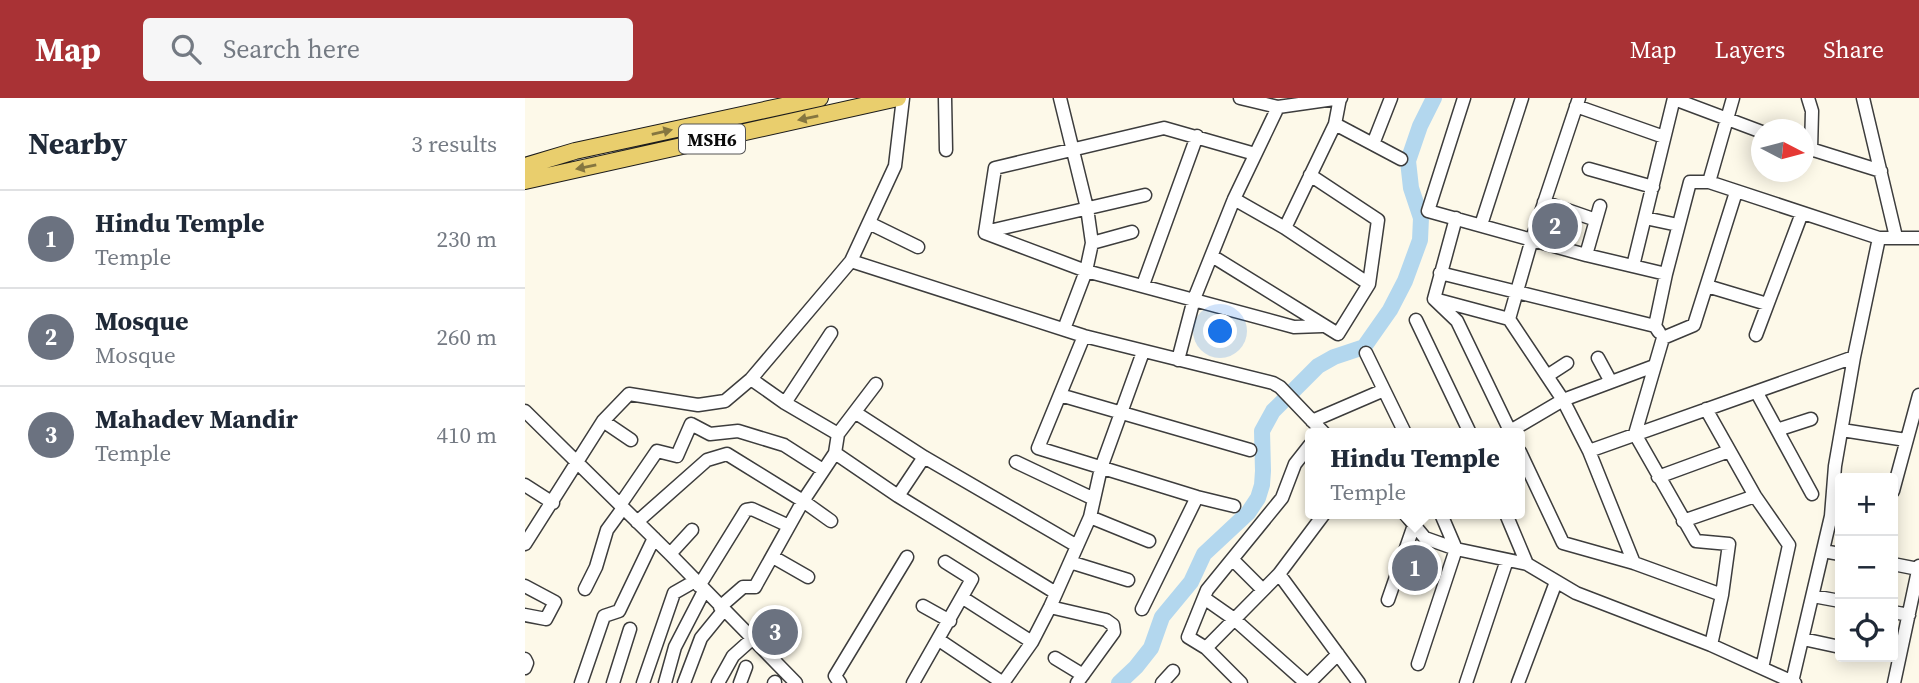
<!DOCTYPE html>
<meta charset="utf-8">
<style>
:root{--surface:#fff;--page:#f6f6f7;--text:#1f2937;--muted:#747a83;--line:#e0e1e3;--accent:#a93235}
body{margin:0;font-family:"Source Serif 4",serif;background:var(--page);color:var(--text)}
.controls{position:absolute;right:21px;bottom:21px;display:grid;overflow:hidden;border-radius:7px;box-shadow:0 4px 18px #0003}
.controls button{width:63px;height:63px;display:grid;place-items:center;padding:0;border:0;border-bottom:2px solid var(--line);background:var(--surface);color:var(--text);font:35px sans-serif}
.compass{position:absolute;left:1226px;top:21px;width:63px;height:63px;border-radius:50%;background:var(--surface);box-shadow:0 4px 18px #0003;rotate:96deg}
.you{position:absolute;left:696px;top:234px;width:24px;height:24px;margin:-18px;border:5px solid #fff;border-radius:50%;background:#1a73e8;box-shadow:0 0 0 10px #1a73e833}
.badge{display:grid;place-items:center;width:46px;height:46px;border-radius:50%;background:var(--accent);color:#fff;font-size:23px;font-weight:700}
.pin{position:absolute;translate:-50% -50%;border:4px solid #fff;box-shadow:0 2px 7px #0006}
.popup{position:absolute;left:780px;top:330px;width:220px;height:91px;box-sizing:border-box;display:grid;place-content:center;border-radius:7px;background:var(--surface);filter:drop-shadow(0 2px 5px #0005);font-size:23px;white-space:nowrap;color:var(--muted)}
.popup b{font-size:26px;color:var(--text)}
.popup::after{content:'';position:absolute;left:50%;top:100%;margin-left:-14px;border:14px solid transparent;border-top-color:var(--surface)}
.list{margin:0;padding:0;list-style:none}
h2{display:flex;justify-content:space-between;align-items:center;height:91px;margin:0;padding:0 28px;font-size:30px}
h2 small{font-size:23px;font-weight:400;color:var(--muted)}
.list li{display:grid;grid-template-columns:46px 1fr auto;gap:21px;align-items:center;box-sizing:border-box;height:98px;padding:0 28px;border-top:2px solid var(--line)}
.list b{display:block;font-size:26px;white-space:nowrap}
.list p{margin:0;font-size:23px;white-space:nowrap;color:var(--muted)}
.list em{font-size:23px;font-style:normal;color:var(--muted)}
.icon{flex:none;width:38px;height:38px;fill:none;stroke:currentColor;stroke-width:2;stroke-linecap:round;stroke-linejoin:round}
.map{position:relative;flex:none;width:1394px;height:585px;overflow:hidden}
header{display:flex;align-items:center;gap:42px;box-sizing:border-box;height:98px;padding:0 35px;background:var(--accent);color:#fff}
header strong{font-size:33px}
nav{display:flex;gap:38px;margin-inline-start:auto;font-size:24px}
.search{width:490px;height:63px;background:var(--page);display:flex;align-items:center;gap:18px;box-sizing:border-box;padding:0 24px;border-radius:7px;color:var(--muted);font-size:26px}
main{display:flex}
aside{flex:1;background:var(--surface)}
.map>svg:first-child{display:block}
</style>
<header>
<strong>Map</strong>
<div class="search"><svg class="icon" aria-label="search" viewBox="0 0 24 24"><circle cx="10" cy="10" r="6"/><path d="M15 15l6 6"/></svg>Search here</div>
<nav><a>Map</a><a>Layers</a><a>Share</a></nav>
</header>
<main>
<aside>
<h2>Nearby<small>3 results</small></h2>
<ul class="list">
<li><span class="badge" style="background:#6b7280">1</span><div><b>Hindu Temple</b><p>Temple</p></div><em>230 m</em></li>
<li><span class="badge" style="background:#6b7280">2</span><div><b>Mosque</b><p>Mosque</p></div><em>260 m</em></li>
<li><span class="badge" style="background:#6b7280">3</span><div><b>Mahadev Mandir</b><p>Temple</p></div><em>410 m</em></li>
</ul>
</aside>
<div class="map">
<svg width="1394" height="585" viewBox="0 0 1394 585">
<rect width="100%" height="100%" fill="#fdf9e9"/>
<g fill="none" stroke-linecap="round" stroke-linejoin="round">
<!-- river -->
<path stroke="#b3d7ee" stroke-width="16" d="M594 585 611 569 626 550 637 519 666 484 679 456 723 415 733 400 737 387 738 373 737 333 748 313 793 268 809 259 839 249 865 212 880 183 895 142 896 120 886 90 883 63 895 28 909 0"/>
<!-- minor casing -->
<g stroke="#3d3d3d" stroke-width="15">
<path id="minor" d="M420 0 421 52
M535 0 562 110 567 145 561 173 539 231
M715 0 753 9 816 0
M939 0 903 113 1061 157 1141 176
M1054 0 1007 141 984 221 1038 302 1064 353 1109 465
M1208 0 1184 84 1354 140H1394
M1283 0 1287 13 1286 52
M1338 0 1371 139
M1149 1 1237 34
M1051 8 1139 39
M810 26 876 61
M848 46 866 0
M1279 49 1356 73
M1064 71 1128 89
M709 101 760 130 844 186
M1019 104 1071 122
M1120 120 1153 127
M344 125 393 149
M956 127 997 0
M760 130 810 26 815 0
M460 134 620 97
M460 135 561 173 769 229 797 228
M460 135 470 70 639 30 730 56
M567 145 607 134
M1061 157 1075 108
M687 158 813 236 844 186 853 122 785 77
M326 163 559 238 748 285 755 289 799 335
M1108 168 1149 0
M915 175 1130 228
M618 187 672 38
M1182 188 1242 206
M909 201 932 223 986 335
M909 201 931 120
M913 202 984 221
M891 222 945 335
M1134 234 1130 228 1141 176 1165 84H1184
M1231 237 1277 115
M559 238 513 350 672 399 709 408
M841 255 880 335
M1073 260 1086 284
M653 262 669 201 709 101 753 9
M1022 278 1042 265
M226 281 260 305 313 336
M1232 295 1287 396
M535 297 725 352
M260 305 306 235
M1181 311 1230 398 1264 447 1237 570
M0 313 145 456 271 585
M331 315 399 359 552 448
M78 323 106 342
M787 323 859 292
M1252 332 1286 321
M1317 332 1381 342
M982 335 1038 302 1129 268
M1064 353 1329 259
M995 354 1038 445 1109 465 1197 497
M310 355 373 398 531 495
M491 364 569 401
M1133 379 1204 353
M0 387 28 405
M1368 393 1394 297
M373 398 399 359
M95 407 132 353 152 358 166 326 185 336 213 333 259 347 298 372
M880 416 900 440 931 451 1002 466 1051 495 1186 547 1270 585
M981 416 1002 466
M565 419 624 443
M1158 423 1230 398
M112 424 182 362 202 356 278 403 306 423
M0 446 78 323 104 296 173 307 200 303 226 281 326 163 370 68 378 0
M1298 453 1315 456
M145 456 167 432
M248 459 283 479
M708 462 738 492
M545 464 603 482
M1368 466 1393 471
M754 476 834 585
M0 488 30 504 21 521 0 517
M174 488 221 412 227 411 264 428
M60 491 71 469 82 432 98 410
M1288 498 1315 503
M438 500 507 544
M679 500 709 521 781 585
M863 502 889 427
M398 508 425 523
M195 509 218 489H230L278 403 310 355 313 336 351 286
M525 509 581 522 588 527 589 534 552 585
M617 511 672 399
M1368 514 1384 517
M1278 541 1315 549
M414 542 478 585
M1186 547 1197 497 1204 446 1171 443 1110 336 1138 240 1169 227 1211 94
M681 550 754 476 799 416
M530 560 558 577
M0 561 2 565 0 570
M893 566 931 451 916 416
M1267 584 1306 418 1310 368 1329 259 1354 140
M56 585 79 518 94 513 129 440
M88 585 105 531
M118 585 149 495 170 483
M140 585 150 549 179 493
M159 585 176 540 198 513
M193 585 208 558 227 541
M215 585 221 569
M249 585 250 584
M315 585 310 578 382 459
M388 585 447 481 420 464
M478 585 507 544 525 509 565 419 576 370 618 254
M637 585 648 573
M716 585 681 550 663 539 682 492 757 400 770 366 785 347
M784 585 813 556
M941 585 982 462
M993 585 1031 484
M1369 585 1394 468"/>
</g>
<!-- major casing -->
<g stroke="#1b1b1b" stroke-width="18">
<path id="major" d="M0 68 50 53 295 0
M0 83 373 0"/>
</g>
<!-- minor -->
<use href="#minor" stroke="#fff" stroke-width="12"/>
<!-- major -->
<use href="#major" stroke="#e9ce6d" stroke-width="16"/>
</g>
<!-- one-way arrows -->
<defs><path id="oneway-solid" d="M-6-.8H1V-3.2L6.5 0L1 3.2V.8H-6Z" transform="scale(1.75)"/></defs>
<g fill="#857640">
<use href="#oneway-solid" transform="translate(283 20) rotate(168)"/>
<use href="#oneway-solid" transform="translate(137 34) rotate(-13)"/>
<use href="#oneway-solid" transform="translate(61 69) rotate(168)"/>
</g>
<g text-anchor="middle" dominant-baseline="central" stroke-width="7" stroke-linejoin="round" paint-order="stroke">
<!-- shield labels -->
<rect fill="#fff" stroke="#545454" stroke-width="2" x="154" y="26.5" width="66" height="29" rx="5"/>
<g font-size="18" font-weight="bold" fill="#0a0a0a">
<text x="187" y="41">MSH6</text>
</g>
</g>
</svg>
<div class="controls">
<button>+</button>
<button>−</button>
<button><svg class="icon" aria-label="locate" viewBox="0 0 24 24"><circle cx="12" cy="12" r="6"/><path d="M12 2v4M12 18v4M2 12h4M18 12h4"/></svg></button>
</div>
<svg class="compass" viewBox="-18 -18 36 36"><path d="M0-13l5 13h-10z" fill="#e53935"/><path d="M0 13l5-13h-10z" fill="#747a83"/></svg>
<div class="you"></div>
<div class="pin badge" style="left:890px;top:470px;background:#6b7280">1</div>
<div class="popup"><b>Hindu Temple</b>Temple</div>
<div class="pin badge" style="left:1030px;top:128px;background:#6b7280">2</div>
<div class="pin badge" style="left:250px;top:534px;background:#6b7280">3</div>
</div>
</main>
